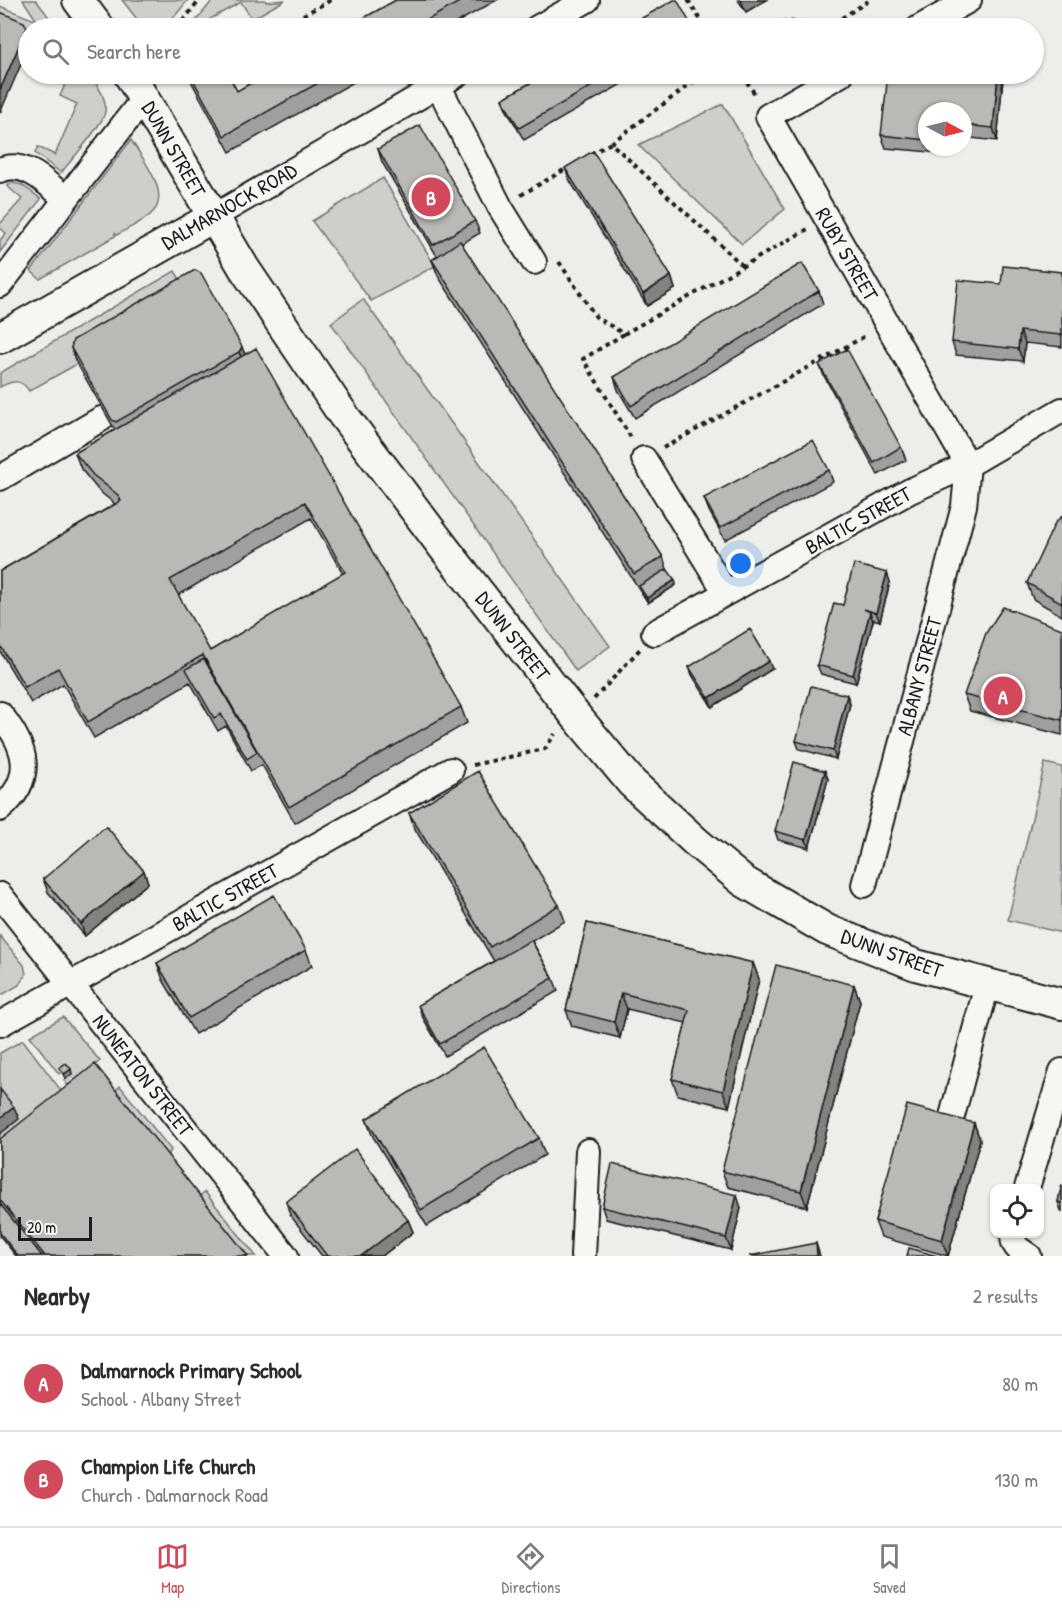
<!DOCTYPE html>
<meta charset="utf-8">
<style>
:root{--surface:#fff;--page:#f2f2f3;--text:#2b2b33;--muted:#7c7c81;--line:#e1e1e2;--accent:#d1495b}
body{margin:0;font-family:"Patrick Hand",sans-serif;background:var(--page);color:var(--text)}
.controls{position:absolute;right:18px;bottom:18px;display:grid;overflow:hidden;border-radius:12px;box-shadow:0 2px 4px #0004}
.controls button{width:54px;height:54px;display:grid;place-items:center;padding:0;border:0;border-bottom:2px solid var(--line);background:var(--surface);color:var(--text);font:30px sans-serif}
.compass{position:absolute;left:918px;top:102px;width:54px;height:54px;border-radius:50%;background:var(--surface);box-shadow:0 2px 4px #0004;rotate:97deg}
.scale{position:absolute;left:18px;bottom:15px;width:74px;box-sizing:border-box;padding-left:6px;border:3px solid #1c1c1c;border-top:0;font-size:16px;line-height:21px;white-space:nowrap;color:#1c1c1c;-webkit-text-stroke:4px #f6f6f2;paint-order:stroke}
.you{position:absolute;left:741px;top:564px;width:21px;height:21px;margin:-15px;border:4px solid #fff;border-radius:50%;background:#1a73e8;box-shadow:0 0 0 9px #1a73e833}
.badge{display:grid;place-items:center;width:39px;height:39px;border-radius:50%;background:var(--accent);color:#fff;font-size:20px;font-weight:700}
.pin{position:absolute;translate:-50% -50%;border:3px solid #fff;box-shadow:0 2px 6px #0006}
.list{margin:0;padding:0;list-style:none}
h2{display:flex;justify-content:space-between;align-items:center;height:78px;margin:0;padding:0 24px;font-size:26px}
h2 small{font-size:20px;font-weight:400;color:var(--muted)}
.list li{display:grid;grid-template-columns:39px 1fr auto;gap:18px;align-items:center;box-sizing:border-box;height:96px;padding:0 24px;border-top:2px solid var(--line)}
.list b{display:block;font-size:22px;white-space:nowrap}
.list p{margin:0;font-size:20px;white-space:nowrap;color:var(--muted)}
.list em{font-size:20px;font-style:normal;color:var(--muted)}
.icon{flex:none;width:33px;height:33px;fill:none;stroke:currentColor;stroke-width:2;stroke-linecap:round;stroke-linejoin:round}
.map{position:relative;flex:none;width:1062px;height:1256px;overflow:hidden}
.search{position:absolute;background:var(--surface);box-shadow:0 2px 4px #0004;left:18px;right:18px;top:18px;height:66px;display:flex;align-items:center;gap:15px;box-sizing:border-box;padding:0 21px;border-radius:33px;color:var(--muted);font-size:22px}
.sheet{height:270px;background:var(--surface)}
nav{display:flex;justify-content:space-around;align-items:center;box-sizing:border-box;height:84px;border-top:2px solid var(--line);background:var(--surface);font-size:16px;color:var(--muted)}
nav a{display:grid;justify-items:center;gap:3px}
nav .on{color:var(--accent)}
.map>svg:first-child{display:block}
</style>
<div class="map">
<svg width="1062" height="1256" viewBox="0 0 1062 1256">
<rect width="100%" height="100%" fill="#edede9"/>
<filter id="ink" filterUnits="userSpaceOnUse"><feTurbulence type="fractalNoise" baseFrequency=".0167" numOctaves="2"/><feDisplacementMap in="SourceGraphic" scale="12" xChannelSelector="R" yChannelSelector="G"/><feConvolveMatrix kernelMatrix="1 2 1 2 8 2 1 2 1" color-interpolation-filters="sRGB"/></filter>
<g filter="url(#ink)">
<!-- green -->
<path fill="#cececb" stroke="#757574" stroke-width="1.5" d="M23 0H36L57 28 28 29 0 16V6L37 21Z
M122 0H188L165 28H144Z
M213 0H265L266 2 285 0 252 19 241 2 210 19 212 23 208 24 206 28H190Z
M70 74H89C97 85 107 97 105 112 103 125 71 160 61 173L35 153 38 147 55 155 77 104 60 96Z
M723 104 785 209 742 244 638 145Z
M131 140C142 158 171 193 153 212 144 222 128 228 117 235L115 233V236L40 279 31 271Z
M383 178 435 266 371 301 312 221Z
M13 183 22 185 41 199 0 252V240L6 233 0 228V224L22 199 7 186Z
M175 271 186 290 77 364 29 391C21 378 12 381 0 387V373Z
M363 299 610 646 576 671 331 323Z
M1045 763 1062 767V933L1008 920Z
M0 936 24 965 26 974 19 985 0 996Z
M63 1017 100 1061 92 1067 75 1096 64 1080 72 1074 67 1067 59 1074 30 1036Z
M23 1040 69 1101 0 1155V1053Z
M120 1086 171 1150 167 1156 115 1091Z
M205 1192 256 1256H246L199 1196Z"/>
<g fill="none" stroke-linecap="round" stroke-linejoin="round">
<!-- minor casing -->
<g stroke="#1c1c1c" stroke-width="28">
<path id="minor" d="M537 28 587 0
M919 28 969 0
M841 74 768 116 968 465 964 506 864 885
M438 85 500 207 534 262
M0 170C26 159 47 184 66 199
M213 217 458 74
M0 285 144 98
M644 459 726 593
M0 478 101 419
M654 633 910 491 968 465 1062 410
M0 714C27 747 36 778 0 809
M0 895 286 1256
M0 1024 451 770
M951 1120 987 985
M1027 1188 1062 1071
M1014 1234C1011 1246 1020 1250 1029 1256
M583 1256 588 1151"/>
</g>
<!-- major casing -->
<g stroke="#1c1c1c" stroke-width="34">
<path id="major" d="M78 0 99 28
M129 74 244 268 344 416 444 548 575 715 632 783 696 842 743 881 827 930 916 965 1062 1004
M0 338 213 217"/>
</g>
<!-- path -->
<path stroke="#1c1c1c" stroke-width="4" stroke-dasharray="4.5 4.5" stroke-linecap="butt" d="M688 0 706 28
M177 28 200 0
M279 28 331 0
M774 28 787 21 829 26 870 0
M742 74 756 96
M611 143 704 74
M591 154 611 143 743 266
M521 195 569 167
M559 262 596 317 624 334 808 229
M624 334 583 359 633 441
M663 448 867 335
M594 699 640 649
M473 765 545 749 555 734"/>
<!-- minor -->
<use href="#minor" stroke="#f6f6f2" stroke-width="24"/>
<!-- major -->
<use href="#major" stroke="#f6f6f2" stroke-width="30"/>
</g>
<!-- wall -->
<path fill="#9f9f9d" stroke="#1c1c1c" stroke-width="1.5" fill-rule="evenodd" d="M396 0H497L447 28H346Z
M738 0H766L746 12Z
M188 74H228L237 91 267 74H368L230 152 191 81Z
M546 74H639L524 140 507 111 502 99Z
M931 74H1002L1003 78 997 141 963 137V111H927V147H953V154L886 148 881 135 930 77Z
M378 149 475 221 480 233 461 244 663 557 667 569 676 585 648 603 438 276 432 260 437 256 382 162Z
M565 168 671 276 675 289 647 306 570 181Z
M195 270 245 354 461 707 467 723 295 823 262 765 251 771 226 726 218 731 190 682 94 738 63 684 31 703 0 651V571L115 504 99 491 81 469 75 453 115 430 75 360 71 348ZM311 518 343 574 210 651 178 595Z
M1062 272V347L1025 343 1023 361 956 355 952 342 1001 284Z
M819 291 823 304 635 418 618 390 614 377Z
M819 364 901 447 906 460 878 475 824 376Z
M829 470 833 482 725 540 709 511 704 498Z
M1062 516V616L1033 599 1027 583Z
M887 573 890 582 880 621 872 619 873 621 856 683 821 674 817 665 843 605Z
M1062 629V735L970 711 964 695Z
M689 667 772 669 712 707 692 675Z
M847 695 850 704 836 759 799 749 796 741Z
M825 771 828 779 809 848 778 840 775 831Z
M409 813 559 905 565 921 532 941 553 978 558 991 445 1056 423 1018 418 1005 494 961 415 829Z
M144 871 148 883 85 936 48 892 43 879Z
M587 923 753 963 759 979 729 1107 678 1095 672 1079 686 1023 627 1009 620 1038 572 1026 566 1010Z
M306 950 312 966 195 1034 163 980 157 963Z
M854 985 860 1001 807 1207 728 1187 722 1171Z
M366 1119 539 1138 545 1155 427 1226 372 1135Z
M974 1123 980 1140 948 1256 881 1237 875 1221Z
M0 1139 248 1256H16L0 1236Z
M1062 1185V1213L1058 1202Z
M286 1202 408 1220 413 1232 382 1256H322L290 1215Z
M602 1207 741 1208 731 1250 606 1219Z"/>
<!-- shaded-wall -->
<path fill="#82827f" stroke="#1c1c1c" stroke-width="1.5" d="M741 0H766L746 12Z
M27 27 28 30V48L0 113V90Z
M998 74H1002L1003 78 997 141 993 128Z
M950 147H953V154Z
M671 276 675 289 647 306 643 294Z
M1020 331 1025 343 1023 361 1018 349Z
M242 347 247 359 244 365 239 352Z
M887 573 890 582 880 621 876 613Z
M675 580 676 585 648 603 647 598Z
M870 612 873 621 856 683 853 675Z
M769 661 772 669 712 707 709 698Z
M847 695 850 704 836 759 833 751Z
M825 771 828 779 809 848 806 840Z
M144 871 148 883 85 936 81 924Z
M753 963 759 979 729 1107 723 1091Z
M854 985 860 1001 807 1207 801 1191Z
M621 993 627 1009 620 1038 614 1022Z
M71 1069 72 1074 66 1079 64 1074Z
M14 1107 19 1119 0 1134V1118Z
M974 1123 980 1140 948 1256 942 1240Z
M737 1195 741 1208 731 1250 726 1238Z
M408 1220 413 1232 382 1256H361Z
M816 1243 820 1256H817Z"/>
<!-- building -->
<path fill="#b9b9b6" stroke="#1c1c1c" stroke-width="1.5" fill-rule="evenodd" d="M396 0H463L413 28H346Z
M674 0H677L693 28H624Z
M0 12 24 22 27 27 0 90Z
M190 74H228L237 91 267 74H334L224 136Z
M546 74H613L519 128 502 99Z
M888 74 930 77 931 74H998L993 128 963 125V111H927V140L881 135Z
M420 125 475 221 433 245 378 149Z
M593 151 671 276 643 294 565 168Z
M460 241 663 557 634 574 432 260Z
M802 263 819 291 631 406 614 377Z
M1003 266 1062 272V335L1020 331 1018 349 952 342 958 280 1001 284Z
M195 270 201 273 242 347 239 352 116 422 112 420 71 348 73 340Z
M256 348 461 707 289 807 203 655 88 722 58 668 25 687 0 645V571L121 501 118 495 93 475 75 453ZM305 502 345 572 210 651 170 580Z
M847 349 901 447 874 463 819 364Z
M813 440 829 470 720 528 704 498Z
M1062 516V603L1027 583 1055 523Z
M854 564 887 573 876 613 864 609 870 612 853 675 817 665 834 603 843 605Z
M667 569 675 580 647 598 639 586Z
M1003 607 1062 629V720L964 695 986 633Z
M750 629 769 661 709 698 689 667Z
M204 659 257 752 247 759 221 714 214 718 186 669Z
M811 686 847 695 833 751 796 741Z
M794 762 825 771 806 840 775 831Z
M478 771 559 905 490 947 409 813Z
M106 826 144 871 81 924 43 879Z
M274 895 306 950 189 1018 157 963Z
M587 923 753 963 723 1091 672 1079 689 1010 621 993 614 1022 566 1010Z
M531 940 553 978 440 1044 418 1005Z
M776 965 854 985 801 1191 722 1171Z
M484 1047 539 1138 421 1210 366 1119Z
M66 1063 71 1069 64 1074 59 1068Z
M95 1064 248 1256H45L0 1200V1139Z
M0 1089 14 1107 0 1118Z
M907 1105 974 1123 942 1240 875 1221Z
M355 1149 408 1220 361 1256H327L286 1202Z
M612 1164 737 1195 726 1238 602 1207Z
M1062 1185V1203L1058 1202Z
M0 1204 42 1256H18L0 1233Z
M816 1243 817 1256H749Z
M909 1248 937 1256H907Z"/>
</g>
<g text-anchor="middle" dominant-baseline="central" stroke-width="5" stroke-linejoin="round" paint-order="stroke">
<!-- street labels -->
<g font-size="21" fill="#1c1c1c" stroke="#f6f6f2">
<text transform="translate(174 149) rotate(60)">DUNN STREET</text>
<text transform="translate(229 206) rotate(-30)">DALMARNOCK ROAD</text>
<text transform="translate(847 254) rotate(60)">RUBY STREET</text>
<text transform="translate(858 520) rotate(-29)">BALTIC STREET</text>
<text transform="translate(513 636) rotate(52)">DUNN STREET</text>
<text transform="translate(919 676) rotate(-75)">ALBANY STREET</text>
<text transform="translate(225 897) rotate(-29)">BALTIC STREET</text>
<text transform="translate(892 953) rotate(20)">DUNN STREET</text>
<text transform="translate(143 1075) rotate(52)">NUNEATON STREET</text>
</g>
</g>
</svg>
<div class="controls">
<button><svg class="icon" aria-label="locate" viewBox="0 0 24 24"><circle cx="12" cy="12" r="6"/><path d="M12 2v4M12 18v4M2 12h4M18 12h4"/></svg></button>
</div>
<svg class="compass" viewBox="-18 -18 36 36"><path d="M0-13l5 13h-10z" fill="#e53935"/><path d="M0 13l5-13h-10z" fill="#7c7c81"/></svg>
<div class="scale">20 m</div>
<div class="you"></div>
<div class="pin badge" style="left:1003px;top:696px">A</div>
<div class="pin badge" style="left:431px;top:197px">B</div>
<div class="search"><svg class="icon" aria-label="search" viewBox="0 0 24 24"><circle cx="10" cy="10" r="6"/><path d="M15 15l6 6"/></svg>Search here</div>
</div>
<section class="sheet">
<h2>Nearby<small>2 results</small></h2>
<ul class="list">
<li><span class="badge">A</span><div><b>Dalmarnock Primary School</b><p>School · Albany Street</p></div><em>80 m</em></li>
<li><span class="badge">B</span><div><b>Champion Life Church</b><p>Church · Dalmarnock Road</p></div><em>130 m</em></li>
</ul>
</section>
<nav>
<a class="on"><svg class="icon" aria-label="map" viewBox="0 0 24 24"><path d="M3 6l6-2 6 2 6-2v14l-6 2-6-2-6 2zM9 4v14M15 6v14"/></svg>Map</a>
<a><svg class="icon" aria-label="directions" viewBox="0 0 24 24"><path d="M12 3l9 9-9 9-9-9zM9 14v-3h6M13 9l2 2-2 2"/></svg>Directions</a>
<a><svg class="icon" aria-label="saved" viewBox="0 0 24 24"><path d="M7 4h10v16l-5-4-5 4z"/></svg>Saved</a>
</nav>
